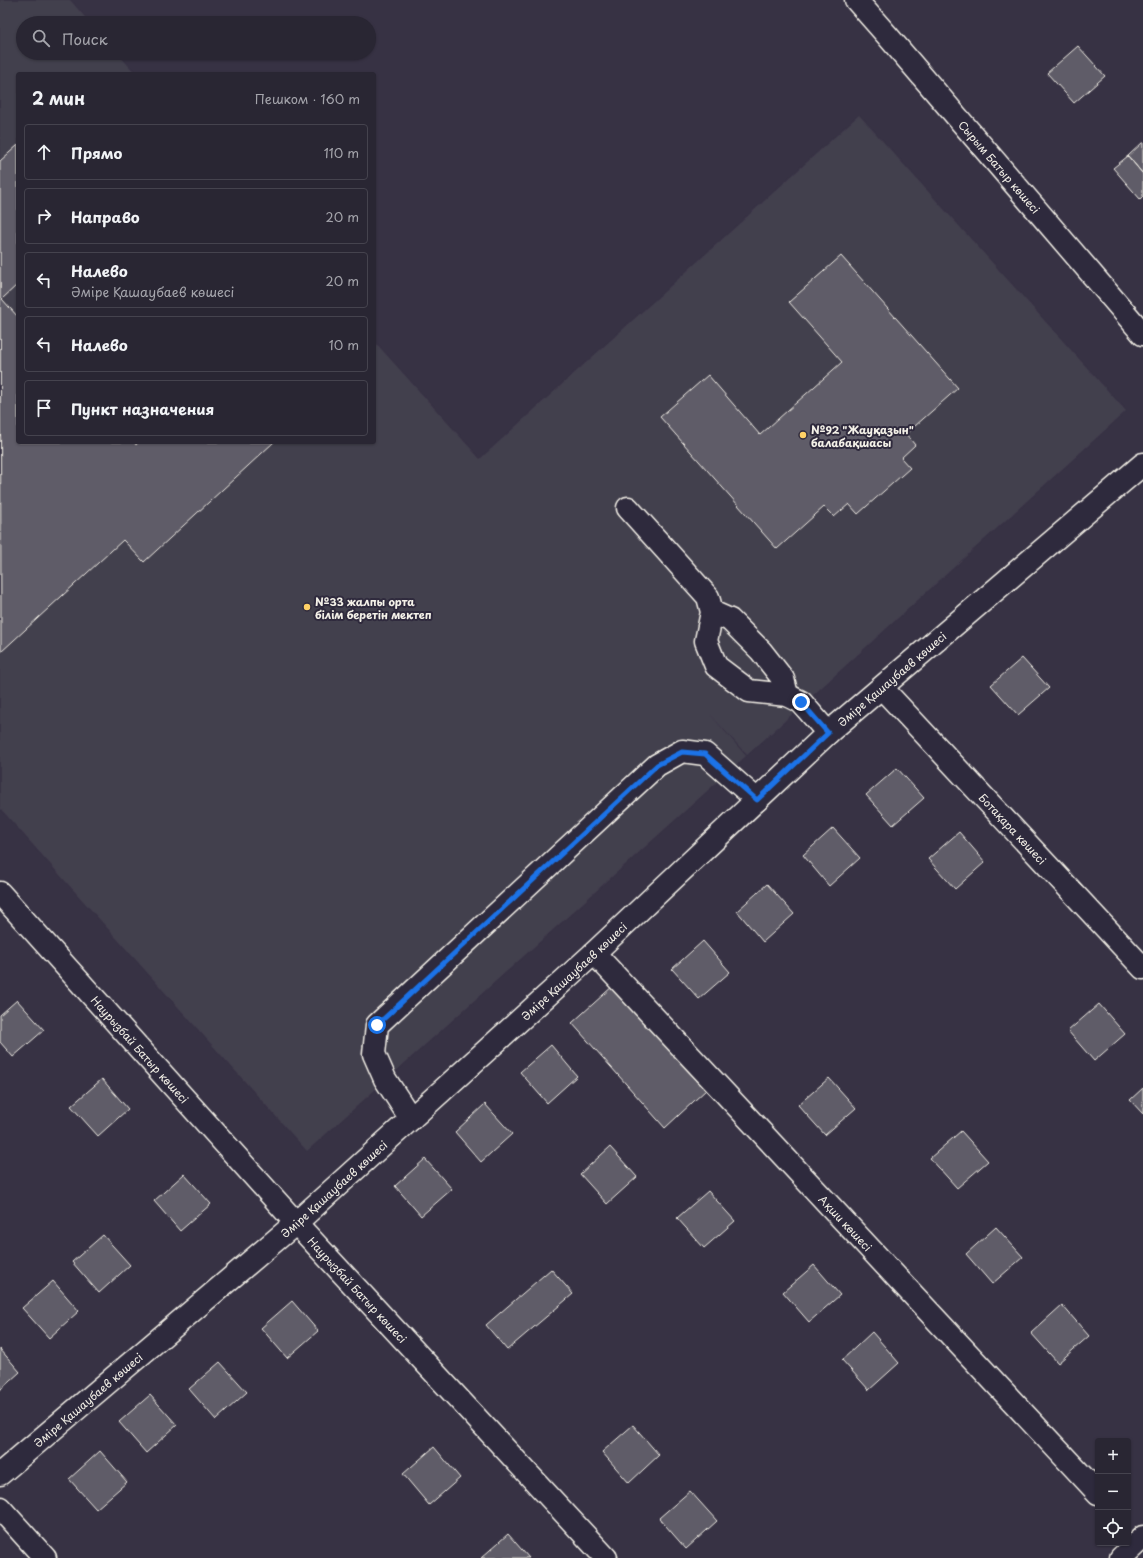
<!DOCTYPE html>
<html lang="ru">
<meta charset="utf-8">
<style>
:root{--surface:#292633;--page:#312e3b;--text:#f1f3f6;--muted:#a5a5ac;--line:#45434e}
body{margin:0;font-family:"Playpen Sans",sans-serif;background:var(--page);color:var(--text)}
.controls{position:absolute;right:12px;bottom:12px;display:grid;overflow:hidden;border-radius:4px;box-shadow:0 1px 3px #0004}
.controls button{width:36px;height:36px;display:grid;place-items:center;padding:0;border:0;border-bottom:1px solid var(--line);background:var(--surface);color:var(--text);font:20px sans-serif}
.stop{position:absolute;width:12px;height:12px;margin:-9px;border:3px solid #1a73e8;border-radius:50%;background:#fff}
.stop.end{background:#1a73e8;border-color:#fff;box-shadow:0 1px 4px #0008}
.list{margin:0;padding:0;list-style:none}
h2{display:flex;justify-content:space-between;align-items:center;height:52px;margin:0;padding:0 16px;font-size:17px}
h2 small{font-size:13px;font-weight:400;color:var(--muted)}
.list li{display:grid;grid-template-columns:26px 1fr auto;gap:12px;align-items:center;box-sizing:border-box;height:56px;margin:0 8px 8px;padding:0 8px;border:1px solid var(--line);border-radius:4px}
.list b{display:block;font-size:15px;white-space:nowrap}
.list p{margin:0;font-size:13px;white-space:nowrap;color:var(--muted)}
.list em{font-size:13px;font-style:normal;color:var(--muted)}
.icon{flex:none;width:22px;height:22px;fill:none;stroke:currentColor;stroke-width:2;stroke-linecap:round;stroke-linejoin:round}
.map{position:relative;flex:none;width:1143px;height:1558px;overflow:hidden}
.search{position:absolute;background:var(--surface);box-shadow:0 1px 3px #0004;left:16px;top:16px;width:360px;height:44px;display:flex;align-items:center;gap:10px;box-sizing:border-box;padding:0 14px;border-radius:22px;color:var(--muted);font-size:15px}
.panel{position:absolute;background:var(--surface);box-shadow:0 1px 3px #0004;left:16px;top:72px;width:360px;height:372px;border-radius:4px}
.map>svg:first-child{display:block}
</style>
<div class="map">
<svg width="1143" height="1558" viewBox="0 0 1143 1558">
<rect width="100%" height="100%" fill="#373244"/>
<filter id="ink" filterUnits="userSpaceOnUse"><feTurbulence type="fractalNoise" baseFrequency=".025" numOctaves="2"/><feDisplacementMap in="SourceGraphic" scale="8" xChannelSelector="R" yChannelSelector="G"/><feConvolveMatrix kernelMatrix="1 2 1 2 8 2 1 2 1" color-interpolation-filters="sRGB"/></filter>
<g filter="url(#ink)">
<!-- built -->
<path fill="#433f4e" d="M0 0H70L90 23H23V53H117L136 74H18V442H374V341L480 459 859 115 1126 411 747 755 709 713 746 756 307 1151 0 808Z"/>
<!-- building -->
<path fill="#5f5c67" stroke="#f4f1e8" d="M1078 46 1105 76 1074 103 1047 73Z
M1143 142V174L1128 156Z
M18 145V284L2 299 18 317V442H134L136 445 139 442H274L144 562 123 540 1 652 0 161Z
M1128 156 1143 174V196L1140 199 1113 168Z
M841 256 958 388 906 434 915 445 901 458 910 468 858 514 849 504 834 517 824 507 777 549 660 417 708 375 760 435 842 362 789 302Z
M1022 658 1049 688 1018 715 991 685Z
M897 768 924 798 893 825 866 795Z
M833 828 860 858 829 886 803 855Z
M959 832 985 862 955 889 928 859Z
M767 884 794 914 763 942 737 911Z
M703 941 730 972 699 999 672 969Z
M614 985 707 1089 665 1128 572 1023Z
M17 1000 44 1030 13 1057 0 1042V1015Z
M1099 1004 1125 1034 1094 1061 1068 1031Z
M551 1045 577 1076 547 1103 520 1072Z
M829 1078 856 1108 825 1135 798 1105Z
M102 1079 128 1109 98 1136 71 1106Z
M1143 1088V1114L1130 1100Z
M485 1104 512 1134 481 1162 455 1132Z
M961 1131 988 1161 957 1188 930 1158Z
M610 1147 637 1177 607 1204 580 1174Z
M425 1159 452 1189 421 1216 395 1186Z
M184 1174 211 1204 180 1231 154 1201Z
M708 1191 735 1221 704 1248 677 1218Z
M996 1227 1023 1257 992 1284 966 1254Z
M103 1235 130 1265 99 1293 72 1262Z
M814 1265 840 1295 809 1322 783 1292Z
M551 1269 573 1294 507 1350 486 1325Z
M53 1281 79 1311 49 1338 22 1308Z
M292 1301 318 1331 287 1358 261 1328Z
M1062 1305 1089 1336 1058 1363 1031 1333Z
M872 1332 899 1363 869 1390 842 1360Z
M0 1349 20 1372 0 1390Z
M220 1362 247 1392 216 1420 189 1389Z
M150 1395 177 1425 146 1453 119 1422Z
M633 1425 659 1455 629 1483 602 1452Z
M434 1447 460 1478 429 1505 403 1474Z
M100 1451 127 1482 96 1509 69 1479Z
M690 1491 717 1521 686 1549 659 1518Z
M508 1534 529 1558H481Z"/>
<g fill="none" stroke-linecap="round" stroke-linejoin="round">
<!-- minor casing -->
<g stroke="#f4f1e8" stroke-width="25">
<g id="minor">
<path id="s1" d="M856 0 886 34 1143 334"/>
<path d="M628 508 708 597 712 612 706 641 716 666 749 691 787 695 783 679 761 651 730 620 712 612"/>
<path id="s2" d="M882 688 1143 968"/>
<path d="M787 695 801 702 828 733"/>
<path id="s3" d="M0 893 296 1223 606 1558"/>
<path id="s4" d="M594 953 1098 1493"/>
<path d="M411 1119 385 1079 374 1054 377 1025 657 765 682 751 705 754 757 800"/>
<path id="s5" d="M0 1474 296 1223 594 953 828 733 1143 464"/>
<path d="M0 1508 45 1558"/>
<path d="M1121 1558 1143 1537"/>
</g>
</g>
<!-- minor -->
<use href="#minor" stroke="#2f2a3d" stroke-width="22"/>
</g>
</g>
<g fill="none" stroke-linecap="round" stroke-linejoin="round" filter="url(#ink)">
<!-- route -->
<path stroke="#1a73e8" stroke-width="5" d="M377 1025 657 765 682 752 705 754 757 800 828 733 801 702"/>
</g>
<!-- markers -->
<g fill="#ffd166" stroke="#2f2a3d" stroke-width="1.5">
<circle cx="803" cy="435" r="4"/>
<circle cx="307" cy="607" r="4"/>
</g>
<g text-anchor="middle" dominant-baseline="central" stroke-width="4" stroke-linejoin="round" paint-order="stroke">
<!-- street labels -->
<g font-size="11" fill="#f4f1e8" stroke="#2f2a3d">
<text stroke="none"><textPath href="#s1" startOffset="220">Сырым Батыр көшесі</textPath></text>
<text stroke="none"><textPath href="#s5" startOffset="1195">Әміре Қашаубаев көшесі</textPath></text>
<text stroke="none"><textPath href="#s2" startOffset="192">Ботақара көшесі</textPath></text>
<text stroke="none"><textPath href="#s5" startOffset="763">Әміре Қашаубаев көшесі</textPath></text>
<text stroke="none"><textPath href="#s3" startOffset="210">Наурызбай Батыр көшесі</textPath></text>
<text stroke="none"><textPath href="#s5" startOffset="439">Әміре Қашаубаев көшесі</textPath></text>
<text stroke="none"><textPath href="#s4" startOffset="369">Ақши көшесі</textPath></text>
<text stroke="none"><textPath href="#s3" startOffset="534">Наурызбай Батыр көшесі</textPath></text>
<text stroke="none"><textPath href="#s5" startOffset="115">Әміре Қашаубаев көшесі</textPath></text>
</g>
<!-- poi labels -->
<g font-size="11" font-weight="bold" fill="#f4f1e8" stroke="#2f2a3d" text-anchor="start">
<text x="811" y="429">№92 "Жауқазын"<tspan x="811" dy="13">балабақшасы</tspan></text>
<text x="315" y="601">№33 жалпы орта<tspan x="315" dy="13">білім беретін мектеп</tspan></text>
</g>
</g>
</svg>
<div class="controls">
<button>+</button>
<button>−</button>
<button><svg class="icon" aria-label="locate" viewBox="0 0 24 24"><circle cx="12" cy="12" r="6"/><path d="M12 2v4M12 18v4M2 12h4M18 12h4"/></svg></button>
</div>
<div class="stop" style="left:377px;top:1025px"></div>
<div class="stop end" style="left:801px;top:702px"></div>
<div class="search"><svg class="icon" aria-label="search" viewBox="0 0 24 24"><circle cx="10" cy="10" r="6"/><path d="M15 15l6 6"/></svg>Поиск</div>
<section class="panel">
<h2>2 мин<small>Пешком · 160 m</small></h2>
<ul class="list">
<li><svg class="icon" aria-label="ahead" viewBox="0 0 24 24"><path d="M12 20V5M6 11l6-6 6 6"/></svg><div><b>Прямо</b></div><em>110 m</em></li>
<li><svg class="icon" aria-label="right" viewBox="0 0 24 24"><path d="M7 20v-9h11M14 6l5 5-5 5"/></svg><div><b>Направо</b></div><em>20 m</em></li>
<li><svg class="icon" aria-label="left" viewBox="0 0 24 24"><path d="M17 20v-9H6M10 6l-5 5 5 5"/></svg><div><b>Налево</b><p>Әміре Қашаубаев көшесі</p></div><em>20 m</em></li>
<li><svg class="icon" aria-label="left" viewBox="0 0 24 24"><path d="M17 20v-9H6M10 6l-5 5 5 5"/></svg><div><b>Налево</b></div><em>10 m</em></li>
<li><svg class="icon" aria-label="arrive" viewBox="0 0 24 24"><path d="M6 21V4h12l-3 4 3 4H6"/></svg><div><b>Пункт назначения</b></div></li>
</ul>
</section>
</div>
